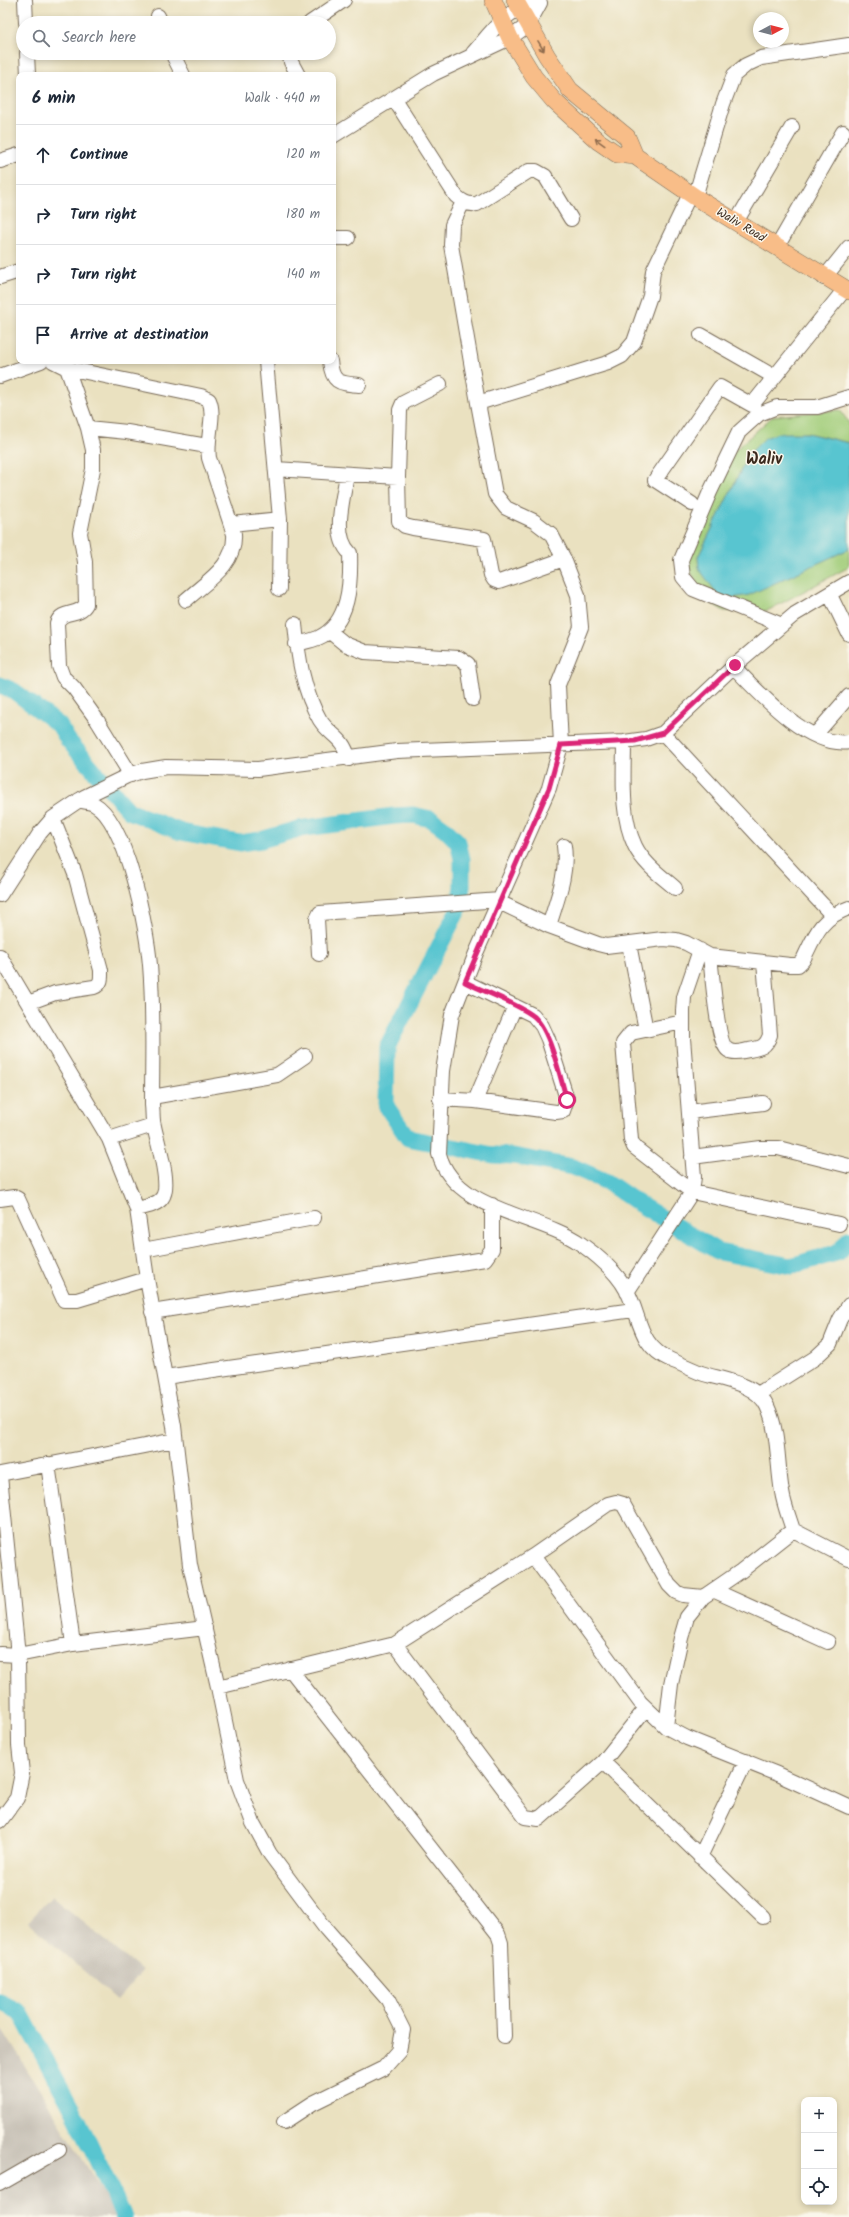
<!DOCTYPE html>
<meta charset="utf-8">
<style>
:root{--surface:#fff;--page:#f2f2f3;--text:#1f2937;--muted:#747a83;--line:#e0e1e3}
body{margin:0;font-family:Kalam,sans-serif;background:var(--page);color:var(--text)}
.controls{position:absolute;right:12px;bottom:12px;display:grid;overflow:hidden;border-radius:8px;box-shadow:0 2px 6px #0003}
.controls button{width:36px;height:36px;display:grid;place-items:center;padding:0;border:0;border-bottom:1px solid var(--line);background:var(--surface);color:var(--text);font:20px sans-serif}
.compass{position:absolute;left:753px;top:12px;width:36px;height:36px;border-radius:50%;background:var(--surface);box-shadow:0 2px 6px #0003;rotate:83deg}
.stop{position:absolute;width:12px;height:12px;margin:-9px;border:3px solid #db2777;border-radius:50%;background:#fff}
.stop.end{background:#db2777;border-color:#fff;box-shadow:0 1px 4px #0008}
.list{margin:0;padding:0;list-style:none}
h2{display:flex;justify-content:space-between;align-items:center;height:52px;margin:0;padding:0 16px;font-size:17px}
h2 small{font-size:13px;font-weight:400;color:var(--muted)}
.list li{display:grid;grid-template-columns:26px 1fr auto;gap:12px;align-items:center;box-sizing:border-box;height:60px;padding:0 16px;border-top:1px solid var(--line)}
.list b{display:block;font-size:15px;white-space:nowrap}
.list em{font-size:13px;font-style:normal;color:var(--muted)}
.icon{flex:none;width:22px;height:22px;fill:none;stroke:currentColor;stroke-width:2;stroke-linecap:round;stroke-linejoin:round}
.map{position:relative;flex:none;width:849px;height:2217px;overflow:hidden}
.search{position:absolute;background:var(--surface);box-shadow:0 2px 6px #0003;left:16px;top:16px;width:320px;height:44px;display:flex;align-items:center;gap:10px;box-sizing:border-box;padding:0 14px;border-radius:22px;color:var(--muted);font-size:15px}
.panel{position:absolute;background:var(--surface);box-shadow:0 2px 6px #0003;left:16px;top:72px;width:320px;height:292px;border-radius:8px}
.map>svg:first-child{display:block}
</style>
<div class="map">
<svg width="849" height="2217" viewBox="0 0 849 2217">
<rect width="100%" height="100%" fill="#fbf7ec"/>
<filter id="ink" filterUnits="userSpaceOnUse"><feTurbulence type="fractalNoise" baseFrequency=".025" numOctaves="2"/><feDisplacementMap in="SourceGraphic" scale="8" xChannelSelector="R" yChannelSelector="G"/><feConvolveMatrix kernelMatrix="1 2 1 2 8 2 1 2 1" color-interpolation-filters="sRGB"/></filter>
<filter id="wash" filterUnits="userSpaceOnUse"><feTurbulence type="fractalNoise" baseFrequency=".012" numOctaves="4" result="noise"/><feDisplacementMap in="SourceGraphic" scale="16" xChannelSelector="R" yChannelSelector="G"/><feGaussianBlur stdDeviation="0.9" result="paint"/><feColorMatrix in="noise" values="0 0 0 0 0 0 0 0 0 0 0 0 0 0 0 0 0 1.4 0 .05"/><feComposite in="paint" operator="in"/></filter>
<g filter="url(#wash)">
<rect width="100%" height="100%" fill="#eae1c0"/>
<!-- industrial -->
<path fill="#c9c3b8" d="M52 1896 142 1971 117 2000 28 1922Z
M0 2029 4 2032 118 2217H0Z"/>
<!-- green -->
<path fill="#a2cd7a" stroke="#6e7c4c" d="M840 410 849 423V443L807 433 765 438 749 454 698 557 699 569 812 565 849 549V567L767 611H724L708 601 684 561 733 452 773 416Z"/>
<!-- water -->
<path fill="#59c5d0" stroke="#4a7877" d="M778 433H807L849 443V549L749 595 732 598 719 596 699 569 698 557 749 454 765 438Z"/>
<g fill="none" stroke-linecap="round" stroke-linejoin="round">
<!-- river -->
<path stroke="#59c5d0" stroke-width="17" d="M0 685 14 691 59 725 68 740 129 811 181 832 240 843 261 840 298 829 394 816 413 815 431 819 445 829 458 842 462 859V886L459 908 387 1047 386 1106 408 1138 493 1155 513 1156 573 1167 607 1182 639 1204 719 1252 791 1266 839 1252 849 1239
M0 2002 20 2012 77 2118 124 2217"/>
</g>
</g>
<g filter="url(#ink)">
<g fill="none" stroke-linecap="round" stroke-linejoin="round">
<!-- minor casing -->
<g stroke="#786a57" stroke-width="16">
<path id="minor" d="M25 0 26 23
M158 16 161 23
M310 23 344 0
M27 53 28 75
M172 53 183 75
M289 53 291 62 298 75
M473 53C489 35 505 11 529 5
M394 99 456 196C463 202 468 205 477 204L529 171H536L545 176 571 219
M333 136 433 74 510 38 528 25 540 3
M0 161 19 155
M690 194 653 271 650 296 634 342 622 356 608 363 478 403 495 494 506 508 534 521 551 534 564 559 578 595 581 627 558 685 561 745 549 788 476 953 452 1015 443 1071 439 1154C454 1211 538 1214 581 1244 598 1256 617 1272 627 1291 641 1317 638 1346 671 1360 681 1364 691 1369 701 1373 722 1380 756 1383 767 1406 779 1431 777 1464 782 1492 784 1505 789 1517 793 1530L849 1559
M695 197 723 104 734 75 746 65 761 58 849 45
M463 202 452 225 451 245 478 403
M736 222 792 127
M333 238H348
M777 247 843 132
M0 277 19 271
M824 278 849 247
M701 335 773 376
M53 361 67 368 201 396 209 400C216 416 206 438 209 458L234 534C236 565 207 581 186 600
M266 361 280 519 279 589
M330 361C332 383 339 383 359 385
M67 368 88 428 93 450V469L80 533 85 562 86 604C79 617 62 609 57 623L59 666 63 677 74 688 97 720 131 775
M0 376 41 361
M440 384 403 403 400 410 398 477 399 521 405 526 413 528 484 539 491 575 494 580 499 582 564 559
M88 428 127 432 207 446
M276 469 398 477
M692 504 655 480 720 387 752 405 845 289
M231 524 280 519
M830 595 849 634
M295 624C298 656 303 691 320 720 331 737 342 735 349 759
M782 625 693 589 683 577 681 560 710 492 739 432 759 414 777 407H817L849 397
M329 631 345 644 365 652 459 658 468 664 473 699
M296 644C303 642 311 641 318 638 350 624 351 582 350 553 331 535 344 497 347 474
M733 666C760 694 808 748 849 742
M663 733 832 915
M815 735 849 696
M624 742C624 775 620 815 635 846 643 863 661 876 675 888
M79 800C84 802 90 802 94 804 127 822 147 929 150 965 154 1011 152 1059 152 1105 153 1112 152 1119 154 1126 157 1142 172 1185 162 1198 157 1205 145 1207 137 1209
M0 895 40 833 53 818 84 797 127 776 142 771 166 767 258 769 397 751 624 742 646 739 663 733 735 665 795 614 849 582
M499 902 549 926 598 944 606 946 663 939 676 940 686 943 710 956 790 965H798L803 960C815 935 820 918 849 908
M549 926C557 899 568 874 564 846
M629 944 646 1030
M319 954 317 919 320 913 500 900
M0 956 109 1139 137 1209 147 1279 174 1426 190 1565 218 1687 237 1780 253 1823 270 1854 326 1929 388 2000 403 2030 399 2051 384 2068 313 2103 284 2122
M710 956C712 971 717 1044 728 1050 734 1054 742 1051 749 1050 761 1048 766 1047 770 1035L764 962
M28 1003 55 993 94 987C102 984 101 978 101 970L75 874 53 818
M683 1022 631 1033 623 1043 631 1140 634 1147 692 1192 839 1224
M152 1097 277 1075 305 1056
M440 1099 475 1101 556 1112 563 1111 567 1099 548 1039 542 1026 533 1015 465 982
M475 1101 515 1006
M689 1112 763 1103
M109 1139 153 1125
M692 1157 760 1148H778L849 1166
M0 1199 14 1197 18 1199 64 1300H77L147 1279
M143 1250 314 1218
M627 1292 692 1192 694 1177 683 1038V1011L684 997 700 950
M152 1312 485 1259 492 1249V1205
M165 1377 633 1310
M758 1394 815 1358 830 1344 840 1319 849 1305
M48 1464 73 1644
M0 1474 175 1440
M0 1476 18 1655 19 1745 22 1773 17 1798 0 1821
M533 1556 640 1702 666 1727
M713 1590 828 1642
M703 1597 687 1617 681 1638 671 1684 666 1727 687 1738 777 1774 849 1807
M395 1644 525 1817 539 1819 603 1762
M0 1654 18 1655 73 1644 205 1628
M290 1669 498 1934 501 1943 504 2036
M218 1687 395 1644 533 1556 608 1504 616 1502 623 1504 669 1585 676 1592 683 1595 703 1597 741 1571 793 1530
M646 1708 603 1762 763 1917
M700 1857 746 1761
M0 2184 59 2150"/>
</g>
<!-- major casing -->
<g stroke="#786a57" stroke-width="18">
<path id="major" d="M493 0 510 38 534 77 554 101 598 141 617 154 635 156 695 197 849 291
M515 0 547 56 570 90 627 137 635 156"/>
</g>
<!-- minor -->
<use href="#minor" stroke="#fff" stroke-width="14"/>
<!-- major -->
<use href="#major" stroke="#f8bd88" stroke-width="17"/>
</g>
<!-- one-way arrows -->
<defs><path id="oneway-shaft" d="M-6 0H5M1.5-3L5.5 0L1.5 3" fill="none" stroke-width="1.6" stroke-linecap="round" stroke-linejoin="round"/></defs>
<g stroke="#906c4e">
<use href="#oneway-shaft" transform="translate(541 46) rotate(59)"/>
<use href="#oneway-shaft" transform="translate(600 142) rotate(-144)"/>
</g>
</g>
<g fill="none" stroke-linecap="round" stroke-linejoin="round" filter="url(#ink)">
<!-- route -->
<path stroke="#db2777" stroke-width="5" d="M567 1100C560 1078 550 1027 532 1015 514 1002 485 992 465 982L549 788 561 745 635 741 663 733 735 665"/>
</g>
<g text-anchor="middle" dominant-baseline="central" stroke-width="3" stroke-linejoin="round" paint-order="stroke">
<!-- street labels -->
<g font-size="12" fill="#3b2a1e" stroke="#fbf7ec">
<text transform="translate(741 225) rotate(31)">Waliv Road</text>
</g>
<!-- district labels -->
<g font-size="16" font-weight="bold" fill="#3b2a1e" stroke="#fbf7ec">
<text x="764" y="459">Waliv</text>
</g>
</g>
</svg>
<div class="controls">
<button>+</button>
<button>−</button>
<button><svg class="icon" aria-label="locate" viewBox="0 0 24 24"><circle cx="12" cy="12" r="6"/><path d="M12 2v4M12 18v4M2 12h4M18 12h4"/></svg></button>
</div>
<svg class="compass" viewBox="-18 -18 36 36"><path d="M0-13l5 13h-10z" fill="#e53935"/><path d="M0 13l5-13h-10z" fill="#747a83"/></svg>
<div class="stop" style="left:567px;top:1100px"></div>
<div class="stop end" style="left:735px;top:665px"></div>
<div class="search"><svg class="icon" aria-label="search" viewBox="0 0 24 24"><circle cx="10" cy="10" r="6"/><path d="M15 15l6 6"/></svg>Search here</div>
<section class="panel">
<h2>6 min<small>Walk · 440 m</small></h2>
<ul class="list">
<li><svg class="icon" aria-label="ahead" viewBox="0 0 24 24"><path d="M12 20V5M6 11l6-6 6 6"/></svg><div><b>Continue</b></div><em>120 m</em></li>
<li><svg class="icon" aria-label="right" viewBox="0 0 24 24"><path d="M7 20v-9h11M14 6l5 5-5 5"/></svg><div><b>Turn right</b></div><em>180 m</em></li>
<li><svg class="icon" aria-label="right" viewBox="0 0 24 24"><path d="M7 20v-9h11M14 6l5 5-5 5"/></svg><div><b>Turn right</b></div><em>140 m</em></li>
<li><svg class="icon" aria-label="arrive" viewBox="0 0 24 24"><path d="M6 21V4h12l-3 4 3 4H6"/></svg><div><b>Arrive at destination</b></div></li>
</ul>
</section>
</div>
